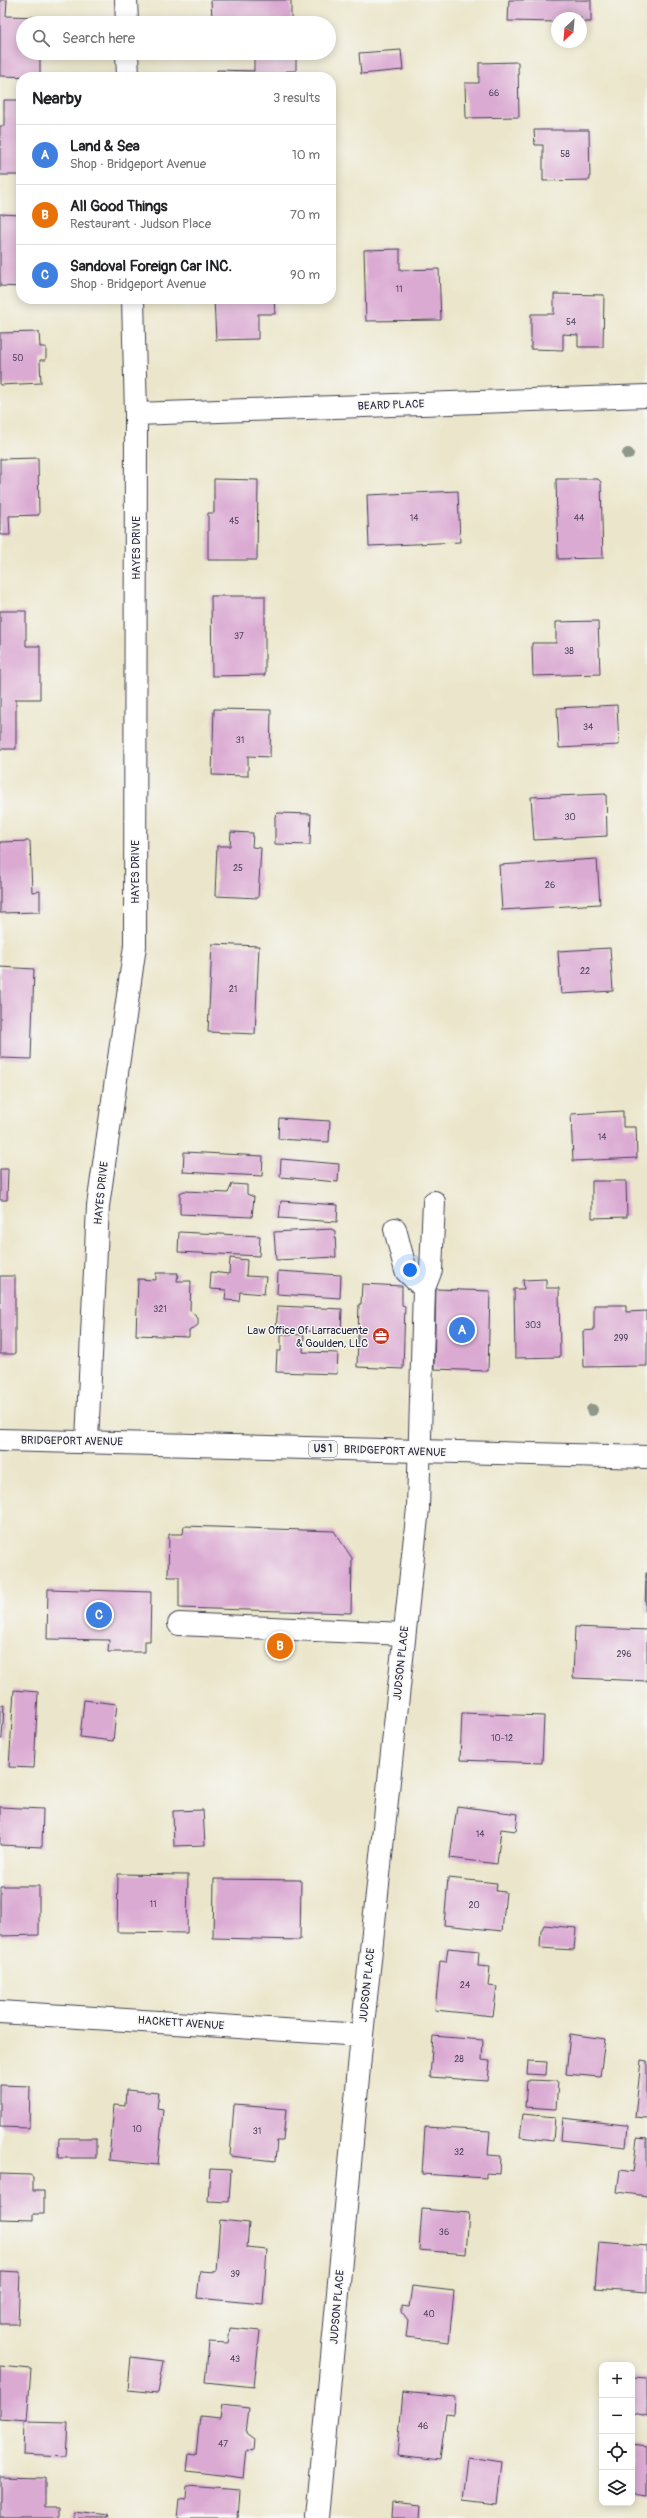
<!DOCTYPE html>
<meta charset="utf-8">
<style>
:root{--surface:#fff;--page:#f2f2f2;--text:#202124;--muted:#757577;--line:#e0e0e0;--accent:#111827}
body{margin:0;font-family:Pangolin,sans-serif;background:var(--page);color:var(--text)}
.controls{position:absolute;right:12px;bottom:12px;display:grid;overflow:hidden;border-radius:8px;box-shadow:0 2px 10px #0003}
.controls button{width:36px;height:36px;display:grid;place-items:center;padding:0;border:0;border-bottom:1px solid var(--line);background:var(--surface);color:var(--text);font:20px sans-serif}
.compass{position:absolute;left:551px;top:12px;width:36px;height:36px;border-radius:50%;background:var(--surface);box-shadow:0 2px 10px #0003;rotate:206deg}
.you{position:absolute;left:410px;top:1270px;width:14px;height:14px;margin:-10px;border:3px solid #fff;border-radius:50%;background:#1a73e8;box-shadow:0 0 0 6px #1a73e833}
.badge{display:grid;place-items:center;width:26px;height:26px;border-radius:50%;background:var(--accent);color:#fff;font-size:13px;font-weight:700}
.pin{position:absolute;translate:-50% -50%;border:2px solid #fff;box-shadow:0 1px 4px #0006}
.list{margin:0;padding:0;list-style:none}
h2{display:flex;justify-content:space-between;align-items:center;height:52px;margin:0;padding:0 16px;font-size:17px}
h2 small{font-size:13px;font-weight:400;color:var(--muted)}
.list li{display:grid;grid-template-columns:26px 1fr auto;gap:12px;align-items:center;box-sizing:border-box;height:60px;padding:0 16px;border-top:1px solid var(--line)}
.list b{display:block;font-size:15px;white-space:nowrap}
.list p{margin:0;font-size:13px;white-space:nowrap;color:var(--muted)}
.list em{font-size:13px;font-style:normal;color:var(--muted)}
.icon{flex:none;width:22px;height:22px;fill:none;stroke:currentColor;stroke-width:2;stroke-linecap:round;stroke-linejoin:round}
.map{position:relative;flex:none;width:647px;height:2518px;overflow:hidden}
.search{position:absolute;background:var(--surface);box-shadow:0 2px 10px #0003;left:16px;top:16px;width:320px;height:44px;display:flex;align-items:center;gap:10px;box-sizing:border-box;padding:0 14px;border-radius:22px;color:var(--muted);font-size:15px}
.panel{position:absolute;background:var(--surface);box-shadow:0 2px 10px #0003;left:16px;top:72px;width:320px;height:232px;border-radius:16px}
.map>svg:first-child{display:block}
</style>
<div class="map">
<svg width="647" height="2518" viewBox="0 0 647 2518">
<rect width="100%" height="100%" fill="#f6f6f2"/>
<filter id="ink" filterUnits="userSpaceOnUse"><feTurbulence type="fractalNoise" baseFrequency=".025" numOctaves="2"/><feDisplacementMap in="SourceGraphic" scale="8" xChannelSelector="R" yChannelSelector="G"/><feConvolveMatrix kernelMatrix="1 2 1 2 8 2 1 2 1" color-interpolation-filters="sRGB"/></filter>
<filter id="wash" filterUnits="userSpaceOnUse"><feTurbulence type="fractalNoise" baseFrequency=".012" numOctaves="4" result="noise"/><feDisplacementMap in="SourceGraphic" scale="16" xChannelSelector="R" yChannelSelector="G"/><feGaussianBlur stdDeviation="0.9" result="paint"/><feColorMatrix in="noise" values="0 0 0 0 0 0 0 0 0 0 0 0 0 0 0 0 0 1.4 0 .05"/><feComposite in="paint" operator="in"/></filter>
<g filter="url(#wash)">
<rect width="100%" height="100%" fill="#ebe6cb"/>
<g id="blocks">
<!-- building -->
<path fill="#dbaad3" d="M0 0H7L6 16 41 17 40 23H23V53H40V77L0 76Z
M211 0H291V20H212Z
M509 0H591V22H581V18H557V22L508 21Z
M401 50 403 70 361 74 359 53Z
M254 53H296V71H285V77H217V70L254 71Z
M518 62 519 117 466 118 465 83H479V63Z
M4 100H21V175H0V126H4Z
M534 130H589L590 180 543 181V145H535Z
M0 214 21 215V287L0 286Z
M400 249V270L439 269 441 320 366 321 364 250Z
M554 294 604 295 603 347H578V335L563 334V350L531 349V314H554Z
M214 299H274L275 314H258V339L216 340Z
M39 332 40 347H46V360H40L41 383 0 385V333Z
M38 458 39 515 9 516 10 535H0V459Z
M214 479 258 480 257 560H208V513H214Z
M556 479H598L601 482 603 558 558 559Z
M458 491 460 542 369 546 367 495Z
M211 596H265V675L212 676Z
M0 611H26V646H40V699H16V749H0Z
M598 621 600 674 533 676 532 643H556V622Z
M617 705 619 745 559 748 557 708Z
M214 709 271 710 270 757 248 756V776L212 775Z
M606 794 607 836 534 840 531 797Z
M278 813 311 814 310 845 275 844V816Z
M231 832 253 833 252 847 261 848 258 898 215 896 217 846H230Z
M30 841 32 892 40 891V912L0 913V842Z
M597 859 600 904 502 910 499 865Z
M212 944 259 946 255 1034 208 1032Z
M610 948 613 991 561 994 558 951Z
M0 967 34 969 31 1059 0 1058Z
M623 1111V1127H636L637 1158 573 1161 571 1114Z
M279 1118 330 1121 329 1142 278 1139Z
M184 1152 263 1156 262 1176 183 1172Z
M281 1159 339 1164 338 1182 280 1177Z
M0 1169H8L7 1200H0Z
M592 1181H626L627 1217 592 1218Z
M232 1184 247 1185V1194L254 1197 252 1217 180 1214V1193L184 1191 228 1193Z
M281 1201 338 1205 337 1222 279 1218Z
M331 1229 335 1231 336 1257 276 1260 274 1232Z
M179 1232 260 1236 259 1256 178 1252Z
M230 1258 247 1260 246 1276 266 1277 264 1294 240 1292 239 1301 225 1300 226 1290 210 1289 211 1272 229 1274Z
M278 1271 341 1275 340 1298 277 1294Z
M156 1273H178L177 1281H191L190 1311 198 1318V1325L189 1331V1337L136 1335 138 1279 156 1280Z
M0 1276H15V1354H0Z
M546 1279V1288H559L560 1357 515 1358 514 1289H524L523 1280Z
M362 1284 402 1286V1305L405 1306 403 1369 357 1367 359 1304H361Z
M436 1289 490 1291 488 1371 434 1369Z
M594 1305H626V1312L647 1311V1366L584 1367 583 1331 594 1330Z
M278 1306 342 1309 341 1333 276 1329Z
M281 1334 304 1335 303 1352 338 1353 337 1374 276 1372 277 1351H281Z
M184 1526 334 1531 352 1558 351 1613 179 1608V1577H168L169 1534H183Z
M646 1573H647V1613H645Z
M48 1589 151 1592 150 1641H145V1652H108L109 1640 47 1639Z
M575 1627 647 1630V1681L573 1678Z
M14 1690 38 1692 34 1768 9 1767Z
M84 1700 117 1704 113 1741 80 1737Z
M0 1705H4L2 1739H0Z
M462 1713 544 1716 542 1763 460 1760Z
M457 1806 518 1814 516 1831 501 1829 497 1864 450 1858Z
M0 1807 43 1809 42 1847 0 1845Z
M203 1810 205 1845 174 1846 173 1811Z
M118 1874 188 1875 187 1933 117 1932Z
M448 1878 497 1883 496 1891 506 1892 502 1931 444 1925Z
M214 1879 301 1880 300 1940 213 1938Z
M0 1886H39V1935L0 1936Z
M544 1925 576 1928 574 1950 540 1948 541 1931Z
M448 1948 479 1951 478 1966 490 1967 488 1986 497 1987 493 2016 435 2010 440 1961 446 1962Z
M570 2034 605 2039 600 2077 566 2074Z
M433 2036 483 2040 482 2060 490 2061 488 2081 430 2077Z
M641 2060 647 2061V2118L635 2117Z
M528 2061 547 2062 546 2075 527 2074Z
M527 2080 558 2081 556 2109 525 2107Z
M0 2085 30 2086 29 2128 0 2127Z
M126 2090 159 2093 157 2108 163 2109 158 2165 109 2160 114 2105 125 2106Z
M234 2105 286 2109 283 2141H277L275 2161 230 2156Z
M523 2114 555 2117 553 2141 520 2137Z
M563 2118 625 2125 628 2126 626 2147 561 2140Z
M425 2127 490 2131 488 2155 501 2156 500 2174 486 2173V2178L422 2174Z
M59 2138H96V2158H58Z
M637 2138 647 2139V2196L617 2192 620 2170 633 2172Z
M210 2169 231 2170 229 2202 208 2201Z
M0 2174 30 2175 33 2177V2191H44V2214H33V2220L0 2219Z
M422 2209 469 2213 466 2254 419 2250Z
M220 2220 249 2223 247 2248 267 2250 263 2304 197 2298 200 2271 216 2272Z
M599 2242 647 2246V2292L595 2288Z
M0 2271 20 2272 18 2324H0Z
M412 2286 454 2291 449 2342 406 2337 408 2320 402 2312V2306L409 2307Z
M230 2328 260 2331 254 2387 205 2382 209 2342 228 2343Z
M131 2357 164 2361 158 2393 128 2390Z
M0 2366 31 2369 27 2421 0 2419Z
M632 2377 647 2378V2416L632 2413Z
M403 2392 455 2397 454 2414 446 2413 440 2461 397 2456Z
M222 2405 249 2408 246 2433 254 2439 253 2451 247 2450 244 2478 187 2471 189 2454 196 2455 200 2416 220 2418Z
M24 2422 68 2423 66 2457 23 2455Z
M632 2444 647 2446V2496L632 2494Z
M468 2457 502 2462 497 2504 463 2500Z
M0 2477 45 2478V2507H59V2518H0Z
M187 2486 240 2490 238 2518H177L179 2499 186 2500Z
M392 2503 420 2506 419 2518H391Z
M74 2511 108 2515 107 2518H73Z"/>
</g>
</g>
<g filter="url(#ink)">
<use href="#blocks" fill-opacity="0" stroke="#403f51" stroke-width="1"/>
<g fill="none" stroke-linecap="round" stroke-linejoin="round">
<!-- minor casing -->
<g stroke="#403f51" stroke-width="24">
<path id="minor" d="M126 0 127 23
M127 53 128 77
M136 414 647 396
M424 1288 431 1270 434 1202
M87 1441 98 1206 135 946 136 414 133 299
M179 1624 404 1634
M0 2012 362 2035
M317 2518 362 2035 418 1508 424 1288 406 1271 395 1229"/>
</g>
<!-- major casing -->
<g stroke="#403f51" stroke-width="24">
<path id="major" d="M0 1440 647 1457"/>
</g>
<!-- minor -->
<use href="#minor" stroke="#fff" stroke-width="22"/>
<!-- major -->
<use href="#major" stroke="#fff" stroke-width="22"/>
</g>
<!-- trees -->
<g fill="#8f9788">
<circle cx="628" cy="454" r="6"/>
<circle cx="592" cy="1410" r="6"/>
</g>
</g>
<!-- icons -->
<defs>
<g id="office-disc" transform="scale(0.9)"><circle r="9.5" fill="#c8321e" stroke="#f6f6f2"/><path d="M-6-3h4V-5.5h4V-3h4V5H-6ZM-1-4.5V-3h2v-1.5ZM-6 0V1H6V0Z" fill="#fff"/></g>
</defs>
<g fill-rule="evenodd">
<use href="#office-disc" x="381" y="1336"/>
</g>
<g text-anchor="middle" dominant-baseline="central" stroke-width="3" stroke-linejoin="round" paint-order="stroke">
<!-- number labels -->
<g font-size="9" fill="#504461">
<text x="494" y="93">66</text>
<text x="565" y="154">58</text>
<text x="399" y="289">11</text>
<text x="571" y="322">54</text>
<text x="18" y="358">50</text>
<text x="414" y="518">14</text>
<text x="579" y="518">44</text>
<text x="234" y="521">45</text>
<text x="239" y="636">37</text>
<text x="569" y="651">38</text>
<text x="588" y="727">34</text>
<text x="240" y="740">31</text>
<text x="570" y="817">30</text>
<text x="238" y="868">25</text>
<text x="550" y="885">26</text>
<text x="585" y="971">22</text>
<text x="233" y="989">21</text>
<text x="602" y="1137">14</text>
<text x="160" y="1309">321</text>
<text x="533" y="1325">303</text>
<text x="621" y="1338">299</text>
<text x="624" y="1654">296</text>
<text x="502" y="1738">10-12</text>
<text x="480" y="1834">14</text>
<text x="153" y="1904">11</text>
<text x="474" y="1905">20</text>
<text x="465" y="1985">24</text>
<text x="459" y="2059">28</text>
<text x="137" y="2129">10</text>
<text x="257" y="2131">31</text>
<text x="459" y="2152">32</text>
<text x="444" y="2232">36</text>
<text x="235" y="2274">39</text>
<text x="429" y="2314">40</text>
<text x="235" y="2359">43</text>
<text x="423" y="2426">46</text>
<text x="223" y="2444">47</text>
</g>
<!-- shield labels -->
<rect fill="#f6f6f2" stroke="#626272" stroke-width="1" x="309" y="1441" width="28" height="16" rx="3"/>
<g font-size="10" font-weight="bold" fill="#22223b">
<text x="323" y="1449">US 1</text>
</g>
<!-- street labels -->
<g font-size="11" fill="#22223b" stroke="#f6f6f2">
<text transform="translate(391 405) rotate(-2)">BEARD PLACE</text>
<text transform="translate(136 548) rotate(-90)">HAYES DRIVE</text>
<text transform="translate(135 872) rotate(-90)">HAYES DRIVE</text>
<text transform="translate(101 1193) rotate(-84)">HAYES DRIVE</text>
<text transform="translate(72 1441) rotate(1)">BRIDGEPORT AVENUE</text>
<text transform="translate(395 1451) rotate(2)">BRIDGEPORT AVENUE</text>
<text transform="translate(401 1663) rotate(-84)">JUDSON PLACE</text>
<text transform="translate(367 1985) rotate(-84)">JUDSON PLACE</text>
<text transform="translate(181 2023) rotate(4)">HACKETT AVENUE</text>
<text transform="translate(337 2307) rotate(-85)">JUDSON PLACE</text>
</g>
<!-- poi labels -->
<g font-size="11" fill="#22223b" stroke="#f6f6f2" text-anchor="end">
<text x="368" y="1330">Law Office Of Larracuente<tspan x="368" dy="13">&amp; Goulden, LLC</tspan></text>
</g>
</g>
</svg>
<div class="controls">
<button>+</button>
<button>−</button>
<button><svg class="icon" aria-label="locate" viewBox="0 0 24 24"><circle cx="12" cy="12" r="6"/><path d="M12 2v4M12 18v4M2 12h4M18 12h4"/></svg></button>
<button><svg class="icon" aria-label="layers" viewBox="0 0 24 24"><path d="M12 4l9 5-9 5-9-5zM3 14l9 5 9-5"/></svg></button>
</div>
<svg class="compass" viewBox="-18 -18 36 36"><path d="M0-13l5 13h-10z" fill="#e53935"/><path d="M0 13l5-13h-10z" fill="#757577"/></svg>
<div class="you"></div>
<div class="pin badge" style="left:462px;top:1330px;background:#3f7fe0">A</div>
<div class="pin badge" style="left:280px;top:1646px;background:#e8710a">B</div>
<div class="pin badge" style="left:99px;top:1615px;background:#3f7fe0">C</div>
<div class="search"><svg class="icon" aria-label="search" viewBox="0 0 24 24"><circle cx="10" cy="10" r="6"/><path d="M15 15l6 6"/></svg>Search here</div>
<section class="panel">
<h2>Nearby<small>3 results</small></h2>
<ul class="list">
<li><span class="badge" style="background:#3f7fe0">A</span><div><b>Land &amp; Sea</b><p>Shop · Bridgeport Avenue</p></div><em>10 m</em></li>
<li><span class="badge" style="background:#e8710a">B</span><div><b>All Good Things</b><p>Restaurant · Judson Place</p></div><em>70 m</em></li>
<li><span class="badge" style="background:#3f7fe0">C</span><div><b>Sandoval Foreign Car INC.</b><p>Shop · Bridgeport Avenue</p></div><em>90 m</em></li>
</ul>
</section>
</div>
